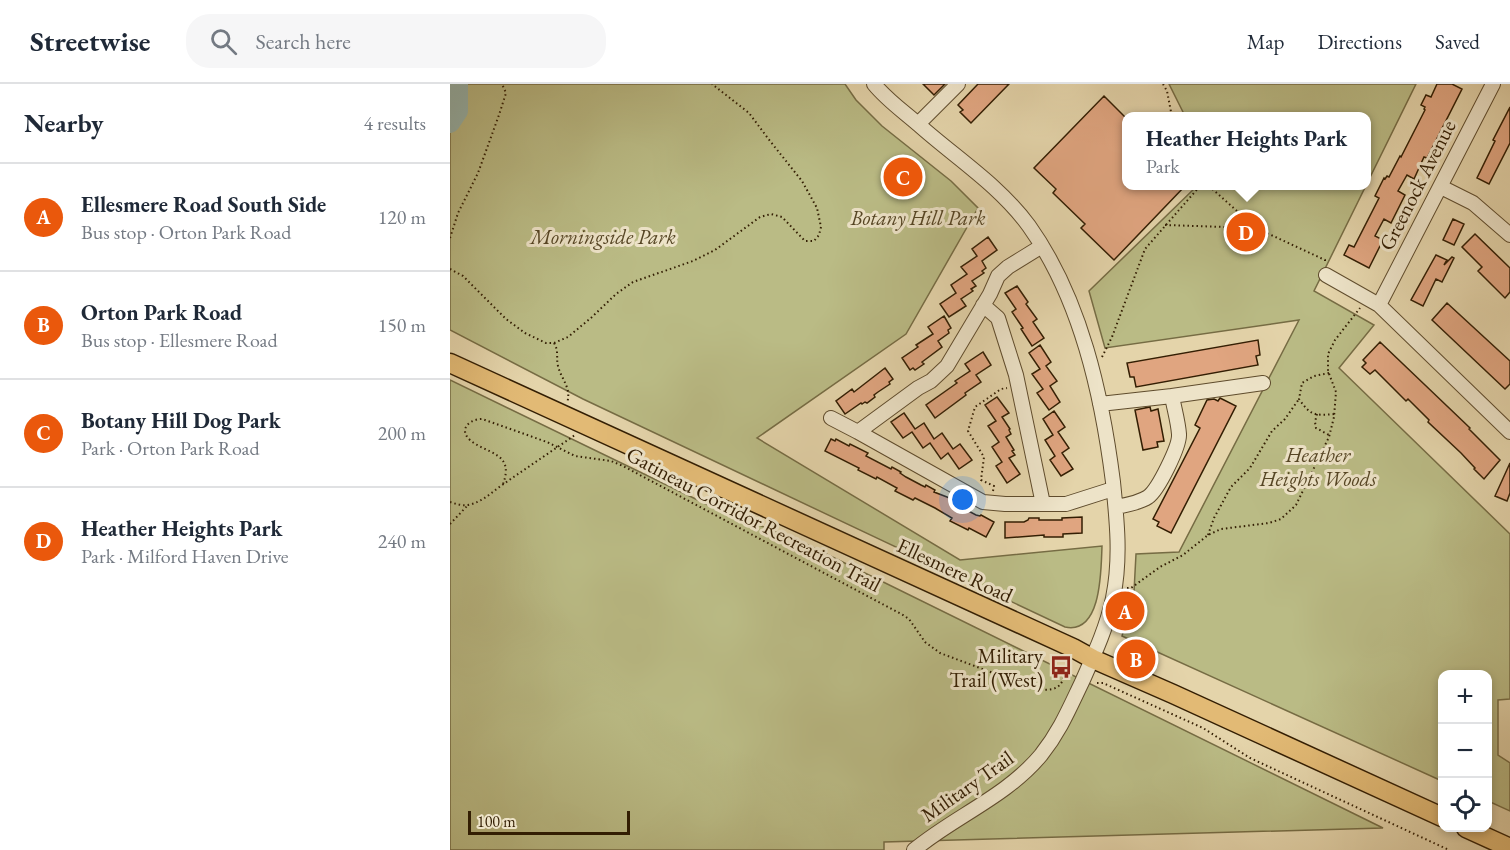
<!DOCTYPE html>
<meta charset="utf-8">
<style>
:root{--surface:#fff;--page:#f6f6f7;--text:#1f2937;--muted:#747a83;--line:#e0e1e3;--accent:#ea580c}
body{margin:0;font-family:"EB Garamond",serif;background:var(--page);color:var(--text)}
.controls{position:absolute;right:18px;bottom:18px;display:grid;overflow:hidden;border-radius:12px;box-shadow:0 3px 9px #0003}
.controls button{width:54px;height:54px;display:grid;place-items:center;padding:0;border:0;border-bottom:2px solid var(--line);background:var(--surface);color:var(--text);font:30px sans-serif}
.scale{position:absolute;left:18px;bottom:15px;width:162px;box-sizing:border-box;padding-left:6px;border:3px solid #331e03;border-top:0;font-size:16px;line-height:21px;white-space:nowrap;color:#331e03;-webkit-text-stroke:4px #ede3c8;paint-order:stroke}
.you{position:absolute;left:513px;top:416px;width:21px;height:21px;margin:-15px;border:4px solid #fff;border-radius:50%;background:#1a73e8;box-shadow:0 0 0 9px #1a73e833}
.badge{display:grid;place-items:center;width:39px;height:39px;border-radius:50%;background:var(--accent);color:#fff;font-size:20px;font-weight:700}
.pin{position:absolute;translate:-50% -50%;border:3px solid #fff;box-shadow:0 2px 6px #0006}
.popup{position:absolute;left:672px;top:28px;width:249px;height:78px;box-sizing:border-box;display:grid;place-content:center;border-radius:12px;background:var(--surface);filter:drop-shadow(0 2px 4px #0005);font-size:20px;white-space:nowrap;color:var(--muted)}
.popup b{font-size:22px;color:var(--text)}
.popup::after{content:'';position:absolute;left:50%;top:100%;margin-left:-12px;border:12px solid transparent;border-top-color:var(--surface)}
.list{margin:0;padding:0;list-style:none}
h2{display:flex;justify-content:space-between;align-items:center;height:78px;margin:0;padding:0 24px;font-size:26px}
h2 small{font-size:20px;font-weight:400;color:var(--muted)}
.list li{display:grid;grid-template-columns:39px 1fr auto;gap:18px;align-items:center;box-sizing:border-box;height:108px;padding:0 24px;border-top:2px solid var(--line)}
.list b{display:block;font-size:22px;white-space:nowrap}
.list p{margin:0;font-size:20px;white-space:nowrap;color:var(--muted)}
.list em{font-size:20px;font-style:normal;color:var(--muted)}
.icon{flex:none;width:33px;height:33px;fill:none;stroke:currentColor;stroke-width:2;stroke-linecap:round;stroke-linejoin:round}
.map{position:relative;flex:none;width:1060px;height:766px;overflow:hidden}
header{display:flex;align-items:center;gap:36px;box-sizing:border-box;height:84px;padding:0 30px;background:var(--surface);border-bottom:2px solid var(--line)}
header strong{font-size:28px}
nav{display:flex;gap:33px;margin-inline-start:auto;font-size:21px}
.search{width:420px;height:54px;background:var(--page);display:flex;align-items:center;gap:15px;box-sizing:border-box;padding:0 21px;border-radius:24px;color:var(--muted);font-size:22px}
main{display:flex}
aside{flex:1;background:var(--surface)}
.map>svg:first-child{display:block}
</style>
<header>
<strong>Streetwise</strong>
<div class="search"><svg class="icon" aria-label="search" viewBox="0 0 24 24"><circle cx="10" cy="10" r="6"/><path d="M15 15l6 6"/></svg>Search here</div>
<nav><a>Map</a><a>Directions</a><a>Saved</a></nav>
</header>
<main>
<aside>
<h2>Nearby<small>4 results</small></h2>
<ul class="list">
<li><span class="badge">A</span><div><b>Ellesmere Road South Side</b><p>Bus stop · Orton Park Road</p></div><em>120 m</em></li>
<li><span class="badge">B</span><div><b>Orton Park Road</b><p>Bus stop · Ellesmere Road</p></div><em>150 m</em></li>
<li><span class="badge">C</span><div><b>Botany Hill Dog Park</b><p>Park · Orton Park Road</p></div><em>200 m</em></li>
<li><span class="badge">D</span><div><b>Heather Heights Park</b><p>Park · Milford Haven Drive</p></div><em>240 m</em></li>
</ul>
</aside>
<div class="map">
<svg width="1060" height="766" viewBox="0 0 1060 766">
<rect width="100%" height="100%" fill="#e4d4aa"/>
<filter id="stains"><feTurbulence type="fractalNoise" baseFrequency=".00333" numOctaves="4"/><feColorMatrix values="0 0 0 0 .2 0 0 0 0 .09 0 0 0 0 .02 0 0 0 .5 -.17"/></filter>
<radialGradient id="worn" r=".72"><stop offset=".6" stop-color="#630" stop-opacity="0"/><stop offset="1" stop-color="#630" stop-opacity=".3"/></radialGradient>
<!-- green -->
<path fill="#babb85" stroke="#766c44" stroke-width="1.5" d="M0 0H395L406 16 432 42 501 97 528 124 456 250 307 354 510 476 652 462C651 485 652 551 615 543L133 315 0 246Z
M719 0H966L864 207 924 241 889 284 1060 450V615L1048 616V671L1060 679V727L1038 717V590H992V697L672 552 684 508 686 470 729 468 849 236 655 264 639 207 747 102H916V33L735 32Z
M0 296 258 421 352 458 933 744 434 758V766H0Z"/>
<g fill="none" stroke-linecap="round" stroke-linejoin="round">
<!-- river -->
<path stroke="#97b7b0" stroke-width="20" d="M0 39 8 27V0"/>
</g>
<!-- building -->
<path fill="#e0a580" stroke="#331e03" stroke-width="1.5" d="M473 0H495L484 11Z
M528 0H559L521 39 510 28 513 26 508 21Z
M987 0H1002L1012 5 977 74 974 73 964 95 957 91 948 107 955 111 941 139 934 135 925 152 933 156 919 184 894 171 899 161 904 163 929 114 925 112 934 94 935 95 937 92 939 93 950 72 951 73 975 26 974 25 975 23 971 21 976 11 981 13Z
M654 12 676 34V102H735L664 176 631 144 635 140 603 109 606 105 584 84Z
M1060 23V59L1039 100 1027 94 1045 57 1043 56Z
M1003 135 1014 140 1004 161 993 156Z
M1025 150 1060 184V208L1055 214 1028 187 1032 183 1012 163Z
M538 153 547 166 532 177 536 184 532 187 534 189 522 197 526 202 521 205 523 207 511 215 516 222 499 233 490 220 506 209 501 201 517 190 511 183 527 172 522 165Z
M986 171 997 176 994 181 1002 173 1004 174 992 198 986 195 973 222 961 216Z
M567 202 578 218 576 220 587 235 583 238 594 254 582 262 571 245 573 244 562 228 566 225 555 209Z
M997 219 1060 277V300L1055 305 982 236Z
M494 232 501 244 498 246 499 249 488 257 492 263 472 278 474 280 465 286 463 284 460 286 452 274 468 263 466 261 483 250 478 243Z
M808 256 810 271 806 272 808 281 686 303 684 293H680L677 279Z
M930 258 1020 344 1019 345 1050 376 1034 395 1024 385 1025 384 1011 369 978 338 979 336 958 315 956 317 925 286 920 290 912 283 916 279 913 276Z
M590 261 601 278 596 282 607 297 600 302 610 318 599 326 587 309 593 305 582 290 590 285 579 269Z
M533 268 541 281 526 291 531 298 515 309 516 311 485 334 476 321 507 299 505 297 520 287 515 280Z
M435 284 443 295 439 298 440 300 428 308 424 311 425 313 417 319 415 318 412 320 411 319 395 330 386 317 402 305 404 308Z
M547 313 559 329 552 333 560 345 559 346 561 350 556 353 564 366 562 367 565 371 559 374 570 390 557 399 546 382 552 378 542 363 549 358 538 342 546 337 535 321Z
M770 314 786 322 721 449 707 442 709 438 703 435 750 344 745 341 757 316 764 315 768 317Z
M700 323 701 327 708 325 714 357 707 358 708 363 693 366 685 326Z
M604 327 615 343 608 348 619 364 612 369 623 385 611 392 600 376 605 372 595 356 603 351 593 335Z
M454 329 465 345 474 339 484 355 492 349 503 365 510 360 522 376 509 385 498 369 491 375 480 359 473 364 462 348 453 354 441 338Z
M381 355 385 357 386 355 399 362 400 360 418 369 416 372 441 385 442 383 451 388 450 389 456 393 471 401 475 403 476 401 485 406 484 408 497 413 506 417 505 419 509 422 526 431 530 432 531 431 544 438 536 453 519 444 518 446 500 437 502 434 485 424 465 414 463 416 445 407 447 404 427 393 426 395 408 386 409 384 375 367Z
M1060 379V409L1057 417 1045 412Z
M632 433V449L613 450V453H594V451L555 454V438H574L578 436 579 434H589V436H612V434Z"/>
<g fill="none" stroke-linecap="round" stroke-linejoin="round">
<!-- minor casing -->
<g stroke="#5f4c2d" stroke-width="16">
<path id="minor" d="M424 0C437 16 453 27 469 41 506 74 549 101 579 142 631 215 652 311 663 398 667 437 671 475 663 514 657 543 644 571 632 598 619 625 610 647 591 671 556 713 505 732 464 766
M468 40 508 0
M991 103 1023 119 1060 151
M876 191 929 221 1060 348
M533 221 548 234 566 291 593 420
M929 221 1043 0
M650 320 722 312 813 299
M381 334 408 348 533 418 555 420H616L663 405
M408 348 468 304 481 297 497 282 540 210 548 192 558 183 592 162
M666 423C676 421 689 419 698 413 708 406 730 362 729 350 728 337 724 324 722 312"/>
</g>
<!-- major casing -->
<g stroke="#331e03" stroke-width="21">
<path id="major" d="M0 279 623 564 643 575 723 610 992 733
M1016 744 1060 764"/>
</g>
<!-- path -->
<path stroke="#331e03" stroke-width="2" stroke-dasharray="1.5 3" stroke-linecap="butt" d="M713 0 717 7 722 33
M759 102 806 144
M715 141 806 144 875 176V180
M0 154 8 129 28 89 49 31 56 9 52 0
M0 185 13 192 56 235 75 249 96 259H104L118 253 142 233 166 210 183 198 243 177 265 166 310 133 321 130 332 133 355 157H364L369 151 371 143 367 124 352 97 320 57 299 29 262 0
M104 259C109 267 106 274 108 282 111 295 122 304 117 319
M652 273 662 253 695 165 750 102H760
M879 289 864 292 852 299 849 315C860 331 864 332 884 330
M867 330 865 338 866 344 879 351
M53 400C65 368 36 370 20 356 8 345 20 335 32 335L97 358 125 372 161 377 173 382 453 531 459 535 475 558 490 569 583 604C602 608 615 606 614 584
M543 407 544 402 531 396 534 373 518 347 525 323 551 305 557 304
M0 418C6 420 12 422 18 421 33 418 43 407 55 399 78 383 102 367 125 351
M0 440 18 421
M758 451 764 434 781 403 800 384 822 347 835 335 849 315
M677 504H681L710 483 733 471 758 451 771 445 819 439 831 435 846 421 879 353 884 333 886 308 878 287V270L885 256 910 224
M647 599H653L753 644 800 674 999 766"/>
<!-- minor -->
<use href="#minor" stroke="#ede3c8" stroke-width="14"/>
<!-- major -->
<use href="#major" stroke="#e2ba75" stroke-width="18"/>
</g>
<!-- icons -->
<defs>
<g id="bus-bare" transform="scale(1.8)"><path d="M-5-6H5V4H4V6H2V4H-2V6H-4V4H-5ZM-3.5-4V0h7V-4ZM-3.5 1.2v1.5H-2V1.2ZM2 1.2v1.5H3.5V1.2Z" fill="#8f2418" stroke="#ede3c8" stroke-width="2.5" paint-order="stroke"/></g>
</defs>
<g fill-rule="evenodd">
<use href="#bus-bare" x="611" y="583"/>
</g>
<g text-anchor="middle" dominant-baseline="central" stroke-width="6" stroke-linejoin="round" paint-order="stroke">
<!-- street labels -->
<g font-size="21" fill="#331e03" stroke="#ede3c8">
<text transform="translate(967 101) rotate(-63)">Greenock Avenue</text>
<text transform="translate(304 435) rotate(28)">Gatineau Corridor Recreation Trail</text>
<text transform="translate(505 486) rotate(25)">Ellesmere Road</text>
<text transform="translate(517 702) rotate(-35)">Military Trail</text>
</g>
<!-- park labels -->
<g font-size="21" font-style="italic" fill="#554524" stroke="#ede3c8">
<text x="468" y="133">Botany Hill Park</text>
<text x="153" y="152">Morningside Park</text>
<text x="868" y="370">Heather<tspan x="868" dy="24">Heights Woods</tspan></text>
</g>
<!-- poi labels -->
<g font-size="21" fill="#331e03" stroke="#ede3c8" text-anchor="end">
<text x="593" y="571">Military<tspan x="593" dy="24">Trail (West)</tspan></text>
</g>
</g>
<rect width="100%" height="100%" filter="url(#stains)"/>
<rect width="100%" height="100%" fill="url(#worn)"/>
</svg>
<div class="controls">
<button>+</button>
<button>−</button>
<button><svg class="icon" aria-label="locate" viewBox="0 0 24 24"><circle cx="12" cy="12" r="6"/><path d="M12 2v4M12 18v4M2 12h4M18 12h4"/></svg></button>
</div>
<div class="scale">100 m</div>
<div class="you"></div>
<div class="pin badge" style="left:675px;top:527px">A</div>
<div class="pin badge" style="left:686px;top:575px">B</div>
<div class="pin badge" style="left:453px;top:93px">C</div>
<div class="pin badge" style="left:796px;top:148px">D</div>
<div class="popup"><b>Heather Heights Park</b>Park</div>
</div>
</main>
